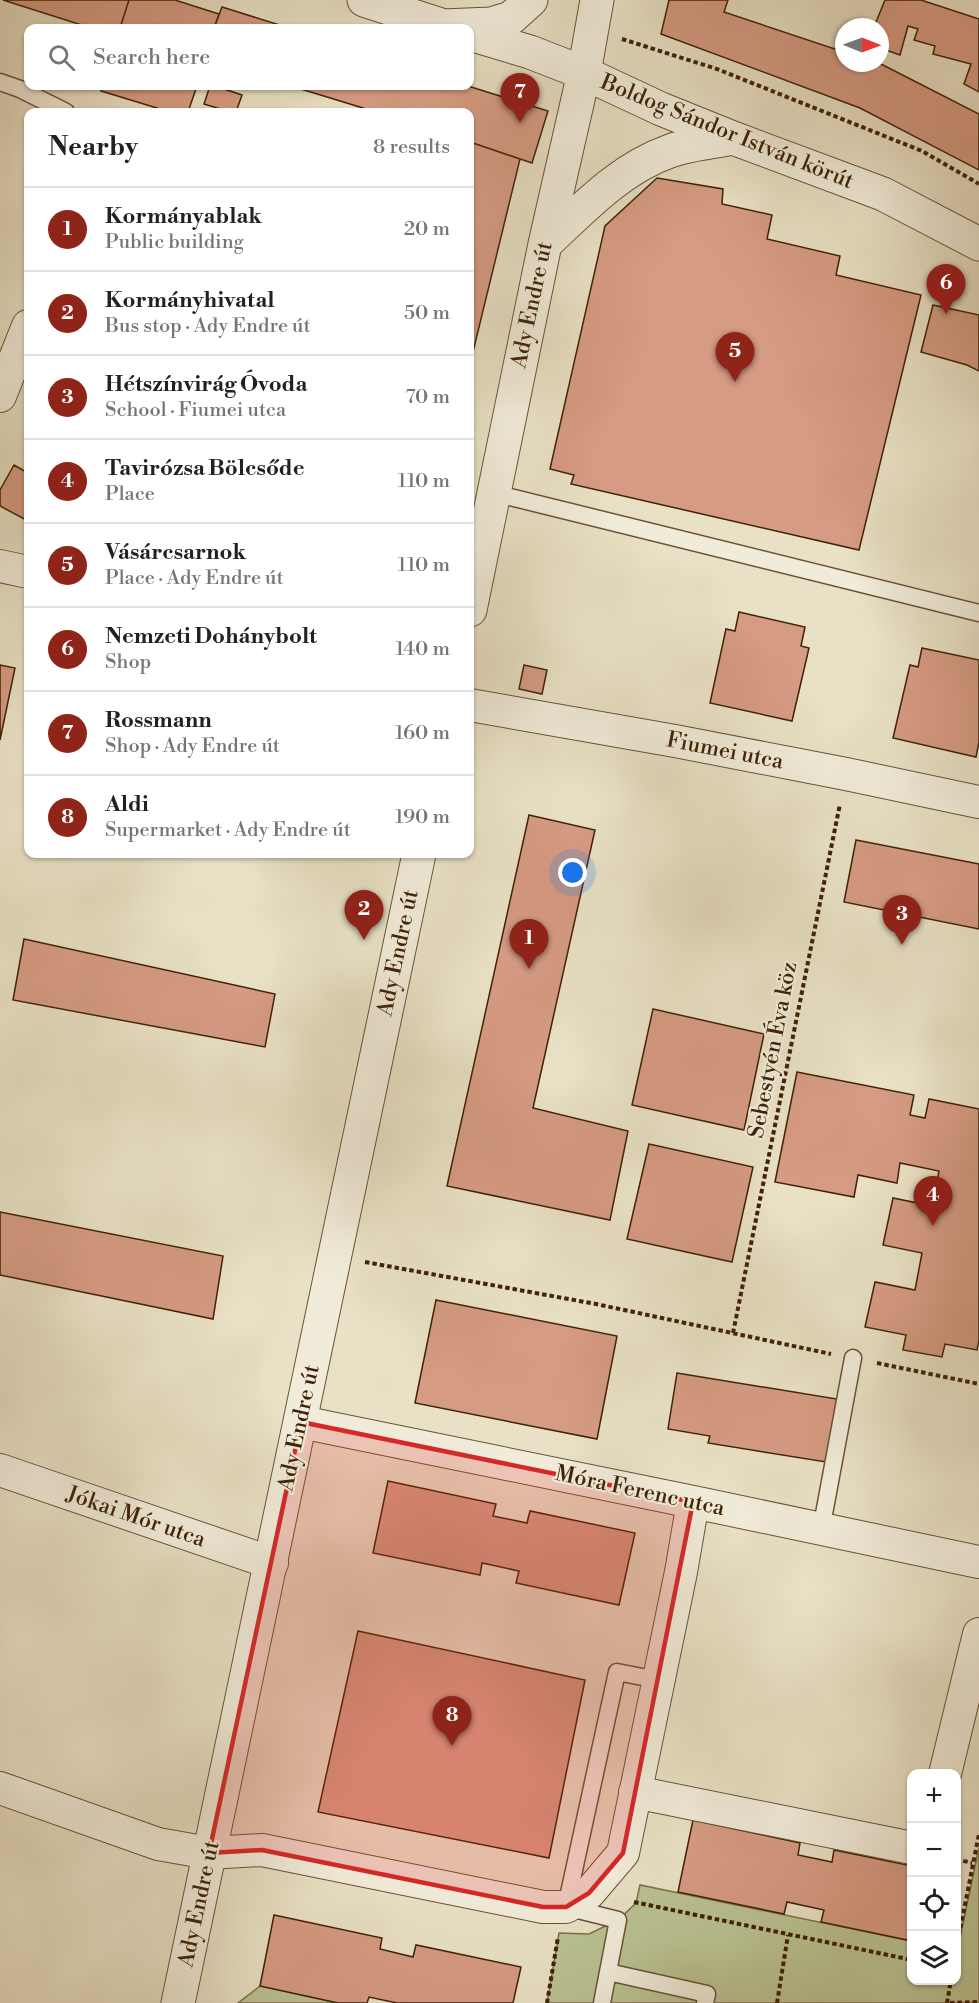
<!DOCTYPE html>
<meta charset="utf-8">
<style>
:root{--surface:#fff;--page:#f2f2f2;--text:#202124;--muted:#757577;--line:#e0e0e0;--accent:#8f2418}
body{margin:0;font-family:"Libre Bodoni",serif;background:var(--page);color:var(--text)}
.controls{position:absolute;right:18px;bottom:18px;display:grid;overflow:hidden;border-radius:12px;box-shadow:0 2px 4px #0004}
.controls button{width:54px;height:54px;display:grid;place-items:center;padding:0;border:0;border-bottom:2px solid var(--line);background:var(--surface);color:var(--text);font:30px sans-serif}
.compass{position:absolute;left:835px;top:18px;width:54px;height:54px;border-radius:50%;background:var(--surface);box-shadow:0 2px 4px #0004;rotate:91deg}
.you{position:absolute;left:573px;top:873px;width:21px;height:21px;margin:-15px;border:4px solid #fff;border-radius:50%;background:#1a73e8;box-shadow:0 0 0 9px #1a73e833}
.badge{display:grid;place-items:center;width:39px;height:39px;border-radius:50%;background:var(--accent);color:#fff;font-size:20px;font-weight:700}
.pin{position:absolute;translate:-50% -50px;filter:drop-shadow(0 2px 3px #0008)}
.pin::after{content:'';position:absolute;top:32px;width:21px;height:18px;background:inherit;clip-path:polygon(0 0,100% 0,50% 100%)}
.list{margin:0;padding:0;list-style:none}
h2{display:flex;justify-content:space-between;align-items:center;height:78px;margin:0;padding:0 24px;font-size:26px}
h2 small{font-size:20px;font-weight:400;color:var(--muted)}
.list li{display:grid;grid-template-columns:39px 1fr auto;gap:18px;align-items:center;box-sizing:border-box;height:84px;padding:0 24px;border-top:2px solid var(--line)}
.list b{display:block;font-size:22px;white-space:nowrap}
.list p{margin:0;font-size:20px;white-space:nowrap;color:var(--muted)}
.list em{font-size:20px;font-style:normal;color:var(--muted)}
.icon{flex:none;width:33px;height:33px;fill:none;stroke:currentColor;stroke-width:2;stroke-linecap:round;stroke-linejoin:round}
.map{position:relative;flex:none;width:979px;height:2003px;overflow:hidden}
.search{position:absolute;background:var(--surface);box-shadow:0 2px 4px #0004;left:24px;top:24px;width:450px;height:66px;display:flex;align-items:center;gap:15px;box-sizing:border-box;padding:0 21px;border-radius:12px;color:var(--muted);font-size:22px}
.panel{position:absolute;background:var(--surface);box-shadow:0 2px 4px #0004;left:24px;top:108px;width:450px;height:750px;border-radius:12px}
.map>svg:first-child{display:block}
</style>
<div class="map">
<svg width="979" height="2003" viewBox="0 0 979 2003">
<rect width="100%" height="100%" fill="#e9e1c6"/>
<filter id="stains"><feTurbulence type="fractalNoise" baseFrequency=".00333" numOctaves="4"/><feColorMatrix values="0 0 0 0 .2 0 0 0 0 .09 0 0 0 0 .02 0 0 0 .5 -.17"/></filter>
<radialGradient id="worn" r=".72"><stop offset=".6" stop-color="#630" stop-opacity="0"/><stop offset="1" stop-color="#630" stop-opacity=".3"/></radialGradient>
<!-- green -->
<path fill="#bac292" stroke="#7c724c" stroke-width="1.5" d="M979 1848V2003H547L559 1933 589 1934 618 1920 636 1903 640 1885 911 1941 912 1980H956L957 1951Z
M260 1986 338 2003H238Z"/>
<!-- building -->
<path fill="#d69b83" stroke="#3f2206" stroke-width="1.5" d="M3 0H129L120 28H91Z
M129 0H175L219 14 214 28H120Z
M669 0H728L724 12 844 52V63H876L883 65 979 114V170L860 108 661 34Z
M885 0H921L979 19V92L964 84 971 64 933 54 935 46 914 40 918 29 908 26 900 55 880 48V27H874Z
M222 7 289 28H214Z
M103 86H197L188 112H170L101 91Z
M210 86H225L224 89 242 95 236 112H230L204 104Z
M291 86H468L548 111 532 163 470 142V112H376Z
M470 142 520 159 470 364Z
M657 178 723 189 722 204 772 215 767 239 840 256 836 275 921 295 859 550 571 484 574 475 550 469 605 226Z
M933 305 979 315V371L967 365 921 352Z
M14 465 28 473V521L0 506V490Z
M739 612 805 627 801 646 809 648 792 721 710 703 726 629 735 631Z
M922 648 979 660V742L976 757 893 738 910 665 918 667Z
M0 665 15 668 0 740Z
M524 665 547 670 542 694 519 689Z
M529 815 595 830 533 1108 628 1131 610 1220 447 1186Z
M856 840 979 864V929L844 902Z
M24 939 275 994 265 1047 13 1000Z
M653 1009 764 1034 744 1130 632 1105Z
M797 1072 914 1095 910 1115 925 1118 929 1099 979 1109V1340L977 1350 945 1344 942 1357 903 1350 906 1335 865 1327 875 1282 915 1290 922 1253 883 1245 893 1198 932 1206 939 1171 900 1163 897 1183 858 1175 854 1197 775 1182Z
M649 1144 753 1167 732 1262 627 1239Z
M0 1212 223 1256 213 1319 0 1275Z
M436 1300 617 1336 597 1439 415 1403Z
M677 1373 837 1399 826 1462 708 1443 710 1436 668 1429Z
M388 1481 496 1504 493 1516 527 1523 530 1511 635 1533 619 1605 516 1583 519 1571 482 1563 480 1575 373 1553Z
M358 1631 585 1680 549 1858 318 1812Z
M693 1820 800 1843 798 1855 832 1862 834 1850 912 1866V1941L821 1922 824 1910 787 1902 784 1914 678 1892Z
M274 1915 382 1938 380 1949 413 1957 416 1945 521 1967 513 2003H397L369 1997 367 2003H338L260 1986Z"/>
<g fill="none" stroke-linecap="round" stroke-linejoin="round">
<!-- service casing -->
<g stroke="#6a5236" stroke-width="19">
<path id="service" d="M0 82 20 89 66 112
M494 493 979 613
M821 1530 853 1358
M608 1972 707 1994 705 2003
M602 2003 618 1920 566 1907 617 1672 658 1680"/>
</g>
<!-- minor casing -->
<g stroke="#6a5236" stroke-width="34">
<path id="minor" d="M0 396 28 326
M0 566 28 572
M470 705 675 741 846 774 979 802
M301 1422 693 1502 979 1562
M0 1470 272 1563
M945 1774 979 1634
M0 1788 158 1844 209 1853 262 1850 543 1907H566L589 1893 623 1853 681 1572 693 1502
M635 1792 912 1848"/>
</g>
<!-- tertiary casing -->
<g stroke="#6a5236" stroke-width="35">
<path id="tertiary" d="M364 0 450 28
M443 26 491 24 511 18 531 0
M470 34 530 52 584 73 661 109 733 138 883 194 979 244
M545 244C583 209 619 169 670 151 689 144 713 142 733 138
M470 610 545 244 584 73 597 0
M178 2003 419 854"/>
</g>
<!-- path -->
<path stroke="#3f2206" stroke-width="4" stroke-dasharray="4.5 3" stroke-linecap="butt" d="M622 39 717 69 922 151 979 184
M365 1262 596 1304 831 1354
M733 1333 840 804
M877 1363 979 1384
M956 1859 972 1863
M634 1902 912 1960
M956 1950 979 1834
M547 2003 558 1937
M777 2003 788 1935
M947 2003 951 1980
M950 2003 979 2002"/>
<!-- service -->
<use href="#service" stroke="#f1ecda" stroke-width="16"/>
<!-- minor -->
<use href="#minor" stroke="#f1ecda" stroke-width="32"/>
<!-- tertiary -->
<use href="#tertiary" stroke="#f1ecda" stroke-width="33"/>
</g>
<!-- marked area -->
<path fill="#d62828" fill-opacity="0.2" stroke="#d62828" stroke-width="4.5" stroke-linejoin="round" d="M301 1422 693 1502 623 1853 589 1893 566 1907H543L262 1850 209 1853Z"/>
<g text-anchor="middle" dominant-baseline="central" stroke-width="4.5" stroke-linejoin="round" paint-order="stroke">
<!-- street labels -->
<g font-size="22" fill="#3f2206" stroke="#f1ecda">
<text transform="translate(727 132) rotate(22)">Boldog Sándor István körút</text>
<text transform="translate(532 305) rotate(-78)">Ady Endre út</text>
<text transform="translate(725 751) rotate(11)">Fiumei utca</text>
<text transform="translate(398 953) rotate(-78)">Ady Endre út</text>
<text transform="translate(773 1050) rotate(-79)">Sebestyén Éva köz</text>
<text transform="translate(299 1428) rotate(-78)">Ady Endre út</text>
<text transform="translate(640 1491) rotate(12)">Móra Ferenc utca</text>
<text transform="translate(136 1517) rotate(19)">Jókai Mór utca</text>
<text transform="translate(199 1904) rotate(-78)">Ady Endre út</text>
</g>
</g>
<rect width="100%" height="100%" filter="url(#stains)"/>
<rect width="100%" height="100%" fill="url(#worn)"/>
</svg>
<div class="controls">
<button>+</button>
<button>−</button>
<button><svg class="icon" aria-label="locate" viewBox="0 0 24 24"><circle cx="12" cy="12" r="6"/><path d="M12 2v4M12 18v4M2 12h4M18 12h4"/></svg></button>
<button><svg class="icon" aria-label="layers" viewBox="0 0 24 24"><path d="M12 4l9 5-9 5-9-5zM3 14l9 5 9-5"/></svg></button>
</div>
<svg class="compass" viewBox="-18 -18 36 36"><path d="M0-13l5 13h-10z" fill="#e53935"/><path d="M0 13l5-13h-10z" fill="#757577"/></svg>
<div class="you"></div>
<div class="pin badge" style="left:529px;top:969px">1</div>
<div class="pin badge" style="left:364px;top:940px">2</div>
<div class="pin badge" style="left:902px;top:945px">3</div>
<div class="pin badge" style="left:933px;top:1226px">4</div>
<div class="pin badge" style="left:735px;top:382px">5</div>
<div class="pin badge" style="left:946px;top:314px">6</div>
<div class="pin badge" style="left:520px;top:123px">7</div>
<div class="pin badge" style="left:452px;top:1746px">8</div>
<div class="search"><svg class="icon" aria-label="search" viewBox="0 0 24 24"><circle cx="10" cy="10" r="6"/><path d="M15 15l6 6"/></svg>Search here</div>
<section class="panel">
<h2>Nearby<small>8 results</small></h2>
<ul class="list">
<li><span class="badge">1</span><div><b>Kormányablak</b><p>Public building</p></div><em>20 m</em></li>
<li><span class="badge">2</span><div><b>Kormányhivatal</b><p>Bus stop · Ady Endre út</p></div><em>50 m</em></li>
<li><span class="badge">3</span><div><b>Hétszínvirág Óvoda</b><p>School · Fiumei utca</p></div><em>70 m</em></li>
<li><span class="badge">4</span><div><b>Tavirózsa Bölcsőde</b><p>Place</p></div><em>110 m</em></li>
<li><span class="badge">5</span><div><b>Vásárcsarnok</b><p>Place · Ady Endre út</p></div><em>110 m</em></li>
<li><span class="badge">6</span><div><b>Nemzeti Dohánybolt</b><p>Shop</p></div><em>140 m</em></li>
<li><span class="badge">7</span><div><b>Rossmann</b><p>Shop · Ady Endre út</p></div><em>160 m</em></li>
<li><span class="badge">8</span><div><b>Aldi</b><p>Supermarket · Ady Endre út</p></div><em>190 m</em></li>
</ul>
</section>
</div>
